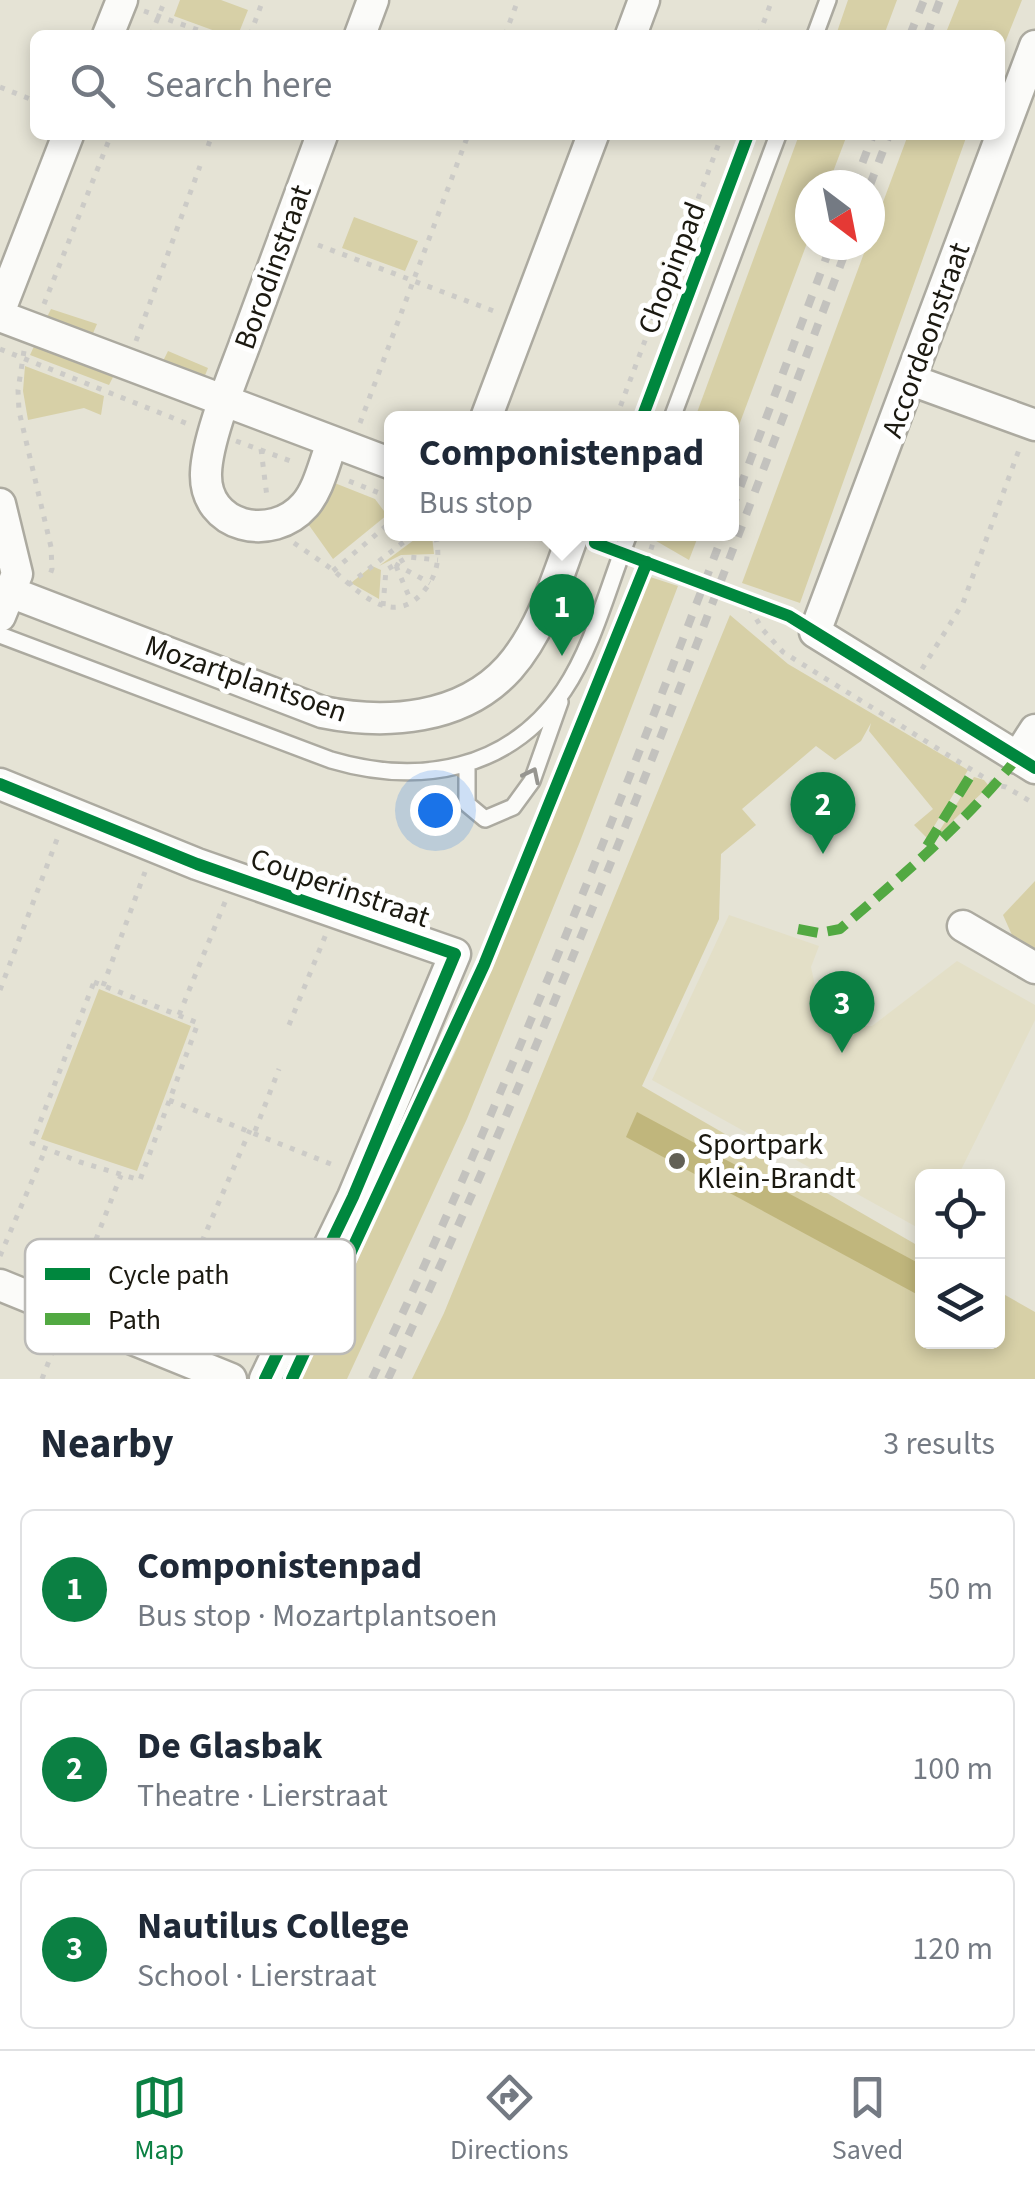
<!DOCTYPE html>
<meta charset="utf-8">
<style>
:root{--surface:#fff;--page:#f2f2f3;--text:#1f2937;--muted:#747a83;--line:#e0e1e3;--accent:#0b8043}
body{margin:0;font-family:"Source Sans 3",sans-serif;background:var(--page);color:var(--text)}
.controls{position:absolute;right:30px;bottom:30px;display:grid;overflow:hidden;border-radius:15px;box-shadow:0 5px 15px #0003}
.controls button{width:90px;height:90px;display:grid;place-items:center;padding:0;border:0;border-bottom:2px solid var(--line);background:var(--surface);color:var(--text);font:50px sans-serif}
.compass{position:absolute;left:795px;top:170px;width:90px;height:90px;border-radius:50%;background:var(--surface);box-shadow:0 5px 15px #0003;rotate:148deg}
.you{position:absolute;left:435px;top:810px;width:35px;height:35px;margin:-25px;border:8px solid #fff;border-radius:50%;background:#1a73e8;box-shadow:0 0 0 15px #1a73e833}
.badge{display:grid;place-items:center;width:65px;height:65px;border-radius:50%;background:var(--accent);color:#fff;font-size:32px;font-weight:700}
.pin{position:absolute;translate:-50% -82px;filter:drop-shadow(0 2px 5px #0008)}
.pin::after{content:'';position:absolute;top:52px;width:35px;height:30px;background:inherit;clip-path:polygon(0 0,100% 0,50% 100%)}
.popup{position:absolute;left:384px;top:411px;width:355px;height:130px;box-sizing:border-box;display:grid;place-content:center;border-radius:15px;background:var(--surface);filter:drop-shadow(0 2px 8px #0005);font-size:32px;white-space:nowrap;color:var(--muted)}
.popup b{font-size:38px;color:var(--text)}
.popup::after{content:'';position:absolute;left:50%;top:100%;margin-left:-20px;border:20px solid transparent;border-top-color:var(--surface)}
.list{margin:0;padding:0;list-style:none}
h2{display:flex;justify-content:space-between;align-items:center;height:130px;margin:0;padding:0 40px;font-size:42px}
h2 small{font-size:32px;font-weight:400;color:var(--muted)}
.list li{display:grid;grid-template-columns:65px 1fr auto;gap:30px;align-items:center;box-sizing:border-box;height:160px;margin:0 20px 20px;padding:0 20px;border:2px solid var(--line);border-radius:15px}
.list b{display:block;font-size:38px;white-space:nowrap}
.list p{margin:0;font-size:32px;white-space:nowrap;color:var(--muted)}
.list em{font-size:32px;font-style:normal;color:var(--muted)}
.icon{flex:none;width:55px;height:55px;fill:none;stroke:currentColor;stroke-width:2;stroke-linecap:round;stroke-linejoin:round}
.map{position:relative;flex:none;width:1035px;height:1379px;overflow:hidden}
.search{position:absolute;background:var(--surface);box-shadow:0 5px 15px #0003;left:30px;right:30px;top:30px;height:110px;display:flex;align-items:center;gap:25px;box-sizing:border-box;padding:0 35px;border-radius:15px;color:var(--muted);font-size:38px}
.sheet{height:670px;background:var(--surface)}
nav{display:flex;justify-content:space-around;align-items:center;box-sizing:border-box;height:140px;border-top:2px solid var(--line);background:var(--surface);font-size:28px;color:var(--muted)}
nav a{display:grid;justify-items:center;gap:5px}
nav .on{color:var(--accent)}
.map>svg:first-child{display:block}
</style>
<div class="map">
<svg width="1035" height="1379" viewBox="0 0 1035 1379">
<rect width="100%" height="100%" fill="#e5e3d5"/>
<!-- built -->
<path fill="#e3dfc7" d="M729 915 819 946 811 967 817 995 835 1016 861 1026H872L957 961 1035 1005V1020L958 1176H922V1230L652 1080Z"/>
<!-- green -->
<path fill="#d7d0a7" d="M180 0H221L248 10 238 35H226L174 16Z
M848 0H897L884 35H836Z
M959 0H1022L1000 55V35H945Z
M799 135H847L828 185H810V235L732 444V418H695Z
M908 135H967L800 603 742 583 867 245H870V237Z
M354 217 418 241 405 271 342 248Z
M51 309 97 324 91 338 44 323Z
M36 342 114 375 109 385 30 355Z
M168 351 208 368 202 383 162 363Z
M25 366 104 396 101 415 84 408 28 420 23 391Z
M327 480 375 499 387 515 333 559 306 521Z
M422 534 432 536 434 554 401 555 379 566Z
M653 534H699L689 560 651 538Z
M372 566 381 570 379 599 351 583Z
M647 576 678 586 579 844 467 1119 347 1379H302L459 1044Z
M730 615 788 664 968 770 927 838 914 825 933 809 869 731 871 723 861 741 835 760 816 746 742 809 756 825 721 854 719 919 642 1086 922 1248V1342H998V1291L1035 1312V1379H412L444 1313Z
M974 777 984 780 989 786 934 839Z
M1035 881V949L1012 935 1003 915Z
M99 989 191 1026 137 1171 41 1139Z"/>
<!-- water -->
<path fill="#c0b67c" d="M637 1112 922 1265V1297L626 1137Z"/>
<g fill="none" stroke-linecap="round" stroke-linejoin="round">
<!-- lane casing -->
<g stroke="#acaaa0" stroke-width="20">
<path id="lane" d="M815 35 828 0
M672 418 778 135
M0 635 331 760C419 786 509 771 564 690 594 645 609 584 629 534
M467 763V804L485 819 513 807 532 781 560 702"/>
</g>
<!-- street casing -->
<g stroke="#acaaa0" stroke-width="35">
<path id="street" d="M108 35 122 0
M360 35 373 0
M631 35 644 0
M1035 46 815 632 1035 768
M322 135C296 206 269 278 243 349 231 381 207 440 206 473 204 528 272 543 305 505 319 489 324 463 332 443
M0 310 68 135
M0 316 392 464
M911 380 1035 425
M486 418 593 135
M0 504 17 574 0 616
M10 592 322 712C386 725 462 720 509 668 541 632 557 579 573 535
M1017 758 1035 730
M0 784 197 864 455 954 353 1197 265 1379
M963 926 1035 968
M0 1285 231 1379"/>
</g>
<!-- path -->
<path stroke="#cccbc7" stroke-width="5" stroke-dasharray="5 8" stroke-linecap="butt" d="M144 11 212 35
M151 35 165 0
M250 35 263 0
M505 35 518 0
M759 35 772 0
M0 87 35 101
M208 146 212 135
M318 245 499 313
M44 304 111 135
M136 341 200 166
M0 349 188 424
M24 351 18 390 19 411 51 547 52 569 48 580
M616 418 722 135
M360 423 468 135
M236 441 296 463
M261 449 267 497
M349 481 392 498
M294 543C307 552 321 561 334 571 360 593 395 631 427 587 439 571 440 552 435 534
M647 562 653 543 651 534
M395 564 430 583
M396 566 411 601
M333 571 392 521
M348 585 414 534
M743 597 763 630 783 652 996 785 1006 787 1035 804
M383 606 386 570 408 557 438 560
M922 669 963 603 1020 447
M94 982 198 1023 140 1180 80 1162 32 1143Z
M103 986 145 872
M0 990 59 834
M179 1015 225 902
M289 1025 326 934
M169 1100 336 1166
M255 1131 279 1069
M0 1256 46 1148
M77 1288 121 1175
M166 1325 250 1130
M42 1379 59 1335"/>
<!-- lane -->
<use href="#lane" stroke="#fbfbf9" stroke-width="15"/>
<!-- street -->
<use href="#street" stroke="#fbfbf9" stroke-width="30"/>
<!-- rail -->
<path stroke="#c3c2be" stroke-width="8" stroke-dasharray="12 12" stroke-linecap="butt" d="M910 35 924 0
M927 35 940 0
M854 185 873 135
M870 185 889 135
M732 509 831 245
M372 1379C502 1103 615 819 723 534
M388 1379C562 1009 704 627 848 245"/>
<!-- quiet -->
<path stroke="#52a942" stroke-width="10" stroke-dasharray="20 10" stroke-linecap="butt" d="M927 846 974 770
M798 929 819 933 840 929C903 875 965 823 1017 758"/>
<!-- cycleway casing -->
<g stroke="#fff" stroke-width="19">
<path id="cycleway" d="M642 418 748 135
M598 534 595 543 789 616 1035 768
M0 784 197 864 455 954 353 1197 265 1379
M292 1379 484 965 647 562"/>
</g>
<!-- cycleway -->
<use href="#cycleway" stroke="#00873e" stroke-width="12"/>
</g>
<!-- one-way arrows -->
<defs><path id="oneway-chevron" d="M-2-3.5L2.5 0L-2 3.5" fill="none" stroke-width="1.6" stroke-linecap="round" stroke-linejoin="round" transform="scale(2.5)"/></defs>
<use stroke="#969590" href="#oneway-chevron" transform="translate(532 775) rotate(-64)"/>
<!-- markers -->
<circle fill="#626055" stroke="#fff" stroke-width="4" cx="677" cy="1161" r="10"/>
<g text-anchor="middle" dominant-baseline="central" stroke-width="10" stroke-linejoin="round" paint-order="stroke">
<!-- street labels -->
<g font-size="30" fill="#1b1910" stroke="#fff">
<text transform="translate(273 267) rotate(-70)">Borodinstraat</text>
<text transform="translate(672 268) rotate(-69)">Chopinpad</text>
<text transform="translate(926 340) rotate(-70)">Accordeonstraat</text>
<text transform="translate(246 679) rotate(19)">Mozartplantsoen</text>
<text transform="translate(340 888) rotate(19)">Couperinstraat</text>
</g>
<!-- poi labels -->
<g font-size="30" fill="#1b1910" stroke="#fff" text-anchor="start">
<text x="697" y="1144">Sportpark<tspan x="697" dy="34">Klein-Brandt</tspan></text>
</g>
</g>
<!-- legend -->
<rect x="25" y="1239" width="330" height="115" rx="15" fill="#fff" stroke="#bbbab7" stroke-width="2.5"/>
<rect x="45" y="1268" width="45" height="12" fill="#00873e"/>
<rect x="45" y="1313" width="45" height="12" fill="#52a942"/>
<g font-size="28" fill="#1b1910">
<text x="108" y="1284">Cycle path</text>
<text x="108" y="1329">Path</text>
</g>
</svg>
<div class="controls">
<button><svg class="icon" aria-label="locate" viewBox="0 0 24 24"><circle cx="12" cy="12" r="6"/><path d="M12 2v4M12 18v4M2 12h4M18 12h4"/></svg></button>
<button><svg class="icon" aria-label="layers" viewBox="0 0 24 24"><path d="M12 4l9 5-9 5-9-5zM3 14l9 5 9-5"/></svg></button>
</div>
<svg class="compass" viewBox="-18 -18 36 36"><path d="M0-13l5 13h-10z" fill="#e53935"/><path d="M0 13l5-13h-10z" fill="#747a83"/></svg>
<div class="you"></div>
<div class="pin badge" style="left:562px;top:656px">1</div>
<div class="popup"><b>Componistenpad</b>Bus stop</div>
<div class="pin badge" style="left:823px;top:854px">2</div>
<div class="pin badge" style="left:842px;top:1053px">3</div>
<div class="search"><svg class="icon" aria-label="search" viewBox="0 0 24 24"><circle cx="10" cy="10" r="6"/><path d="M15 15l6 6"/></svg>Search here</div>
</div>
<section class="sheet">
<h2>Nearby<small>3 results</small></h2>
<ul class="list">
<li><span class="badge">1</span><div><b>Componistenpad</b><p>Bus stop · Mozartplantsoen</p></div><em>50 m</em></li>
<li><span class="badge">2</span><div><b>De Glasbak</b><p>Theatre · Lierstraat</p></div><em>100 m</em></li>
<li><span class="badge">3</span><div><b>Nautilus College</b><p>School · Lierstraat</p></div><em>120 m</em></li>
</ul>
</section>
<nav>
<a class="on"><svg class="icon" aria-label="map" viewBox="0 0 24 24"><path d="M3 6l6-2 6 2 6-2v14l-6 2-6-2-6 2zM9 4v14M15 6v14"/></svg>Map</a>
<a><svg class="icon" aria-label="directions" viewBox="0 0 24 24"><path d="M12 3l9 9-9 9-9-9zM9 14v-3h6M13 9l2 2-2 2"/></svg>Directions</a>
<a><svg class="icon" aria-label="saved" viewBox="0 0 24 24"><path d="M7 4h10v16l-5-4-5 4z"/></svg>Saved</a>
</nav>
